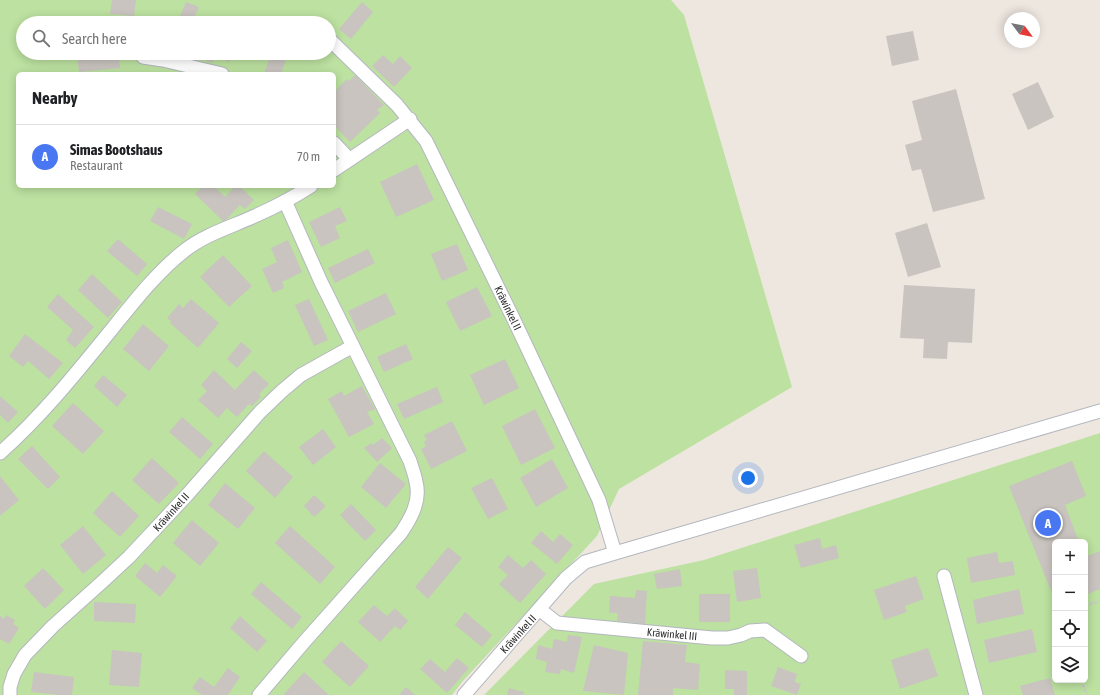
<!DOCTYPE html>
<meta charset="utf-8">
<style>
:root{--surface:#fff;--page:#f6f6f6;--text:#202124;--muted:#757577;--line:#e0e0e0;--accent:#4977f2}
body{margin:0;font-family:"Asap Condensed",sans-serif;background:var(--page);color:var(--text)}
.controls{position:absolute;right:12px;bottom:12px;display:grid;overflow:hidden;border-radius:6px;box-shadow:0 2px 10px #0003}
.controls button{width:36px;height:36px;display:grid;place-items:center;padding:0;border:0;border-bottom:1px solid var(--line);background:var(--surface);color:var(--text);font:20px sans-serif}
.compass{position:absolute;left:1004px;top:12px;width:36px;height:36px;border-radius:50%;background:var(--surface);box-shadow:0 2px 10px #0003;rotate:122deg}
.you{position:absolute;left:748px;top:478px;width:14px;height:14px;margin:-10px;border:3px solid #fff;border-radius:50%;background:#1a73e8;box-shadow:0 0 0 6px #1a73e833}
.badge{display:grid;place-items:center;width:26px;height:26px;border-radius:50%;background:var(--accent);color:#fff;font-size:13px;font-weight:700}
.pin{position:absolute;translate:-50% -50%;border:2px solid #fff;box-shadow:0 1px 4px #0006}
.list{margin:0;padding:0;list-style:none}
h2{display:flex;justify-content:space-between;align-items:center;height:52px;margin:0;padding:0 16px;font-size:17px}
h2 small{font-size:13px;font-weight:400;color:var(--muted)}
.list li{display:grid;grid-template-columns:26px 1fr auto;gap:12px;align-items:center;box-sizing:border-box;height:64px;padding:0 16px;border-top:1px solid var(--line)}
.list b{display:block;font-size:15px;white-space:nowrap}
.list p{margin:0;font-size:13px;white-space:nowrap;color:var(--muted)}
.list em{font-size:13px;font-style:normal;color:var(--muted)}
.icon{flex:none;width:22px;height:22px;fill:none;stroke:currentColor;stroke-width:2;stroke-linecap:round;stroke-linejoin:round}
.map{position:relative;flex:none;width:1100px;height:695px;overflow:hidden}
.search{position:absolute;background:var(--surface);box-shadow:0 2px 10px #0003;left:16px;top:16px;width:320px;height:44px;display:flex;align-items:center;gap:10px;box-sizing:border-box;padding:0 14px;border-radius:22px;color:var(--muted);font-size:15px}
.panel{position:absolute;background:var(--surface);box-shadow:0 2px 10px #0003;left:16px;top:72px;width:320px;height:116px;border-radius:6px}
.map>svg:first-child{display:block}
</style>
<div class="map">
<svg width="1100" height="695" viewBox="0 0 1100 695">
<rect width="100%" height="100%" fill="#eee7e0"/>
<!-- green -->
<path fill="#bce1a0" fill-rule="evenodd" d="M0 0H671L684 15 792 387 619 489 597 536 462 682 452 695H0ZM23 23H329V53H23ZM18 74H334V186H18Z
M1100 433V695H484L594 584 704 560ZM1055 542H1085V680H1055Z"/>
<!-- building -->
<path fill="#c9c4bf" d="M112 0H136L134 16 110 14Z
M186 2 199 7 192 23H177Z
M362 2 373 12 351 39 339 29Z
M913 31 919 60 892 66 886 36Z
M96 53H118L120 68 79 72 77 55Z
M204 53H233L229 62 215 56 212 63 201 58Z
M271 53H288L281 74H264Z
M383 55 393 64 400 56 412 68 394 87 372 66Z
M355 75 384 105 377 110 380 113 350 142 336 127 334 129V92L347 79 349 81Z
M1038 82 1054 117 1028 130 1012 94Z
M956 89 985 199 933 212 921 169 912 171 905 145 922 140 912 101Z
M417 164 434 200 396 217 380 182Z
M203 186H214L225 197 235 186H239L254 200 245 209 240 205 224 222 195 194Z
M158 207 192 224 184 239 150 221Z
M340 207 347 221 335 226 340 238 321 247 309 222Z
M927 223 941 267 908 277 895 233Z
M118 239 147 264 137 276 107 251Z
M288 240 302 272 282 282 284 288 273 293 262 269 277 262 271 248Z
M457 244 468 270 442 281 431 254Z
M368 249 375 263 335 283 328 268Z
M223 255 252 286 229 307 200 277Z
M92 274 122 302 108 318 78 290Z
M904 285 975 289 972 343 948 342 947 359 923 358 924 339 900 338Z
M477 287 492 316 460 331 446 302Z
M386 293 396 314 358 332 348 311Z
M58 294 94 327 75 348 66 340 73 330 47 307Z
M191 299 219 323 198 348 170 323 171 321 167 318 179 304 183 308Z
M309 299 328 340 314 346 295 305Z
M143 324 169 346 149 371 123 349Z
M25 334 63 363 49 379 28 361 23 367 9 356Z
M241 342 252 351 237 368 227 359Z
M406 344 413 359 384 372 377 357Z
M505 359 519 388 484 405 470 375Z
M214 370 235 390 254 370 269 384 259 394 261 397 252 406 249 404 237 417 227 408 218 418 198 400 207 391 201 385Z
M103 375 127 395 117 407 94 386Z
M362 386 375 409 367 412 374 424 349 437 328 399 342 391 344 396Z
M437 387 443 402 404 419 397 404Z
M0 396 18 412 8 423 0 415Z
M73 403 104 431 83 454 52 426Z
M535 409 555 448 521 465 502 426Z
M182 417 213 444 200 459 169 432Z
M452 421 467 451 431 469 421 449 426 446 424 442 427 440 424 435Z
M323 429 336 447 313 465 299 447Z
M382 438 392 448 377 462 364 448 371 443 373 445Z
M32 446 60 477 48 489 18 459Z
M264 451 293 477 275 498 246 471Z
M152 458 179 483 159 504 132 480Z
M552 459 568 488 536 507 520 478Z
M1072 461 1086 496 1065 505 1079 542H1055V601L1009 486Z
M380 463 406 484 386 508 361 487Z
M0 476 19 500 0 516Z
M492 478 508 509 488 519 471 488Z
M225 483 255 508 238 529 208 505Z
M112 491 139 516 120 537 93 513Z
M314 495 326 506 314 517 304 506Z
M351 504 376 530 365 541 340 515Z
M192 520 219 543 200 566 173 543Z
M83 526 106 555 83 574 60 545Z
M290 526 335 567 320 584 275 543Z
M541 531 553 542 560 534 573 545 557 564 531 543Z
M820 538 822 549 836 545 839 558 801 568 794 545Z
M448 547 462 558 428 599 415 587Z
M1100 551V589L1085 595V557Z
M997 552 999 563 1013 561 1015 575 971 583 967 558Z
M508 555 523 568 531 560 546 574 520 603 499 584 508 575 498 567Z
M145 563 157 573 163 565 177 576 160 597 135 576Z
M43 568 64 590 45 609 24 586Z
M757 568 761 598 737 602 733 571Z
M680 569 682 586 657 589 654 574Z
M916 576 924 599 905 606 907 612 884 620 874 590Z
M261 582 302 617 292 629 251 594Z
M1019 589 1024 614 977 624 973 600Z
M636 590 647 591 645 624 617 621 618 613H609L610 596 635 598Z
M699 594H730V622H699Z
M94 602 136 604 135 623 94 621Z
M374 605 387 616 395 608 408 621 400 630 395 626 380 642 358 622Z
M465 612 492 635 482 647 455 625Z
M6 615 15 620 13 624 19 628 9 644 0 639V616L4 619Z
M240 616 267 641 257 652 230 628Z
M1032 629 1037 652 989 663 984 640Z
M568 635 582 637 574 673 561 669 560 674 545 672 547 662 536 659 538 645 552 649 554 639 567 642Z
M341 641 369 666 350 687 322 662Z
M643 641 687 645 685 662 700 664 698 690 673 688V695H638Z
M594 645 628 653 624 695 583 691Z
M928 648 938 676 900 689 891 660Z
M112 650 142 653 139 687 109 685Z
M457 658 469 668 447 693 420 669 430 659 445 672Z
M778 667 797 674 795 682 801 684 797 695 771 686Z
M228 668 240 677 228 695H202L192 688 200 677 214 687Z
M725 670 747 671V695H734V689H725Z
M34 672 74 677 72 695H60L31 692Z
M304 672 329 695H283Z
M1050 678 1055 695H1023L1020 686Z
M406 687 415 695H399Z
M509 688 524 692 523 695H507Z"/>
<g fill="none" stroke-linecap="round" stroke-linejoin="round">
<!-- lane casing -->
<g stroke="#b4b7bf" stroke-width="15">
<path id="lane" d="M329 39 397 105 426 141 514 320 599 500 615 553 1100 411
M143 57 163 60 222 74
M334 143 349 159
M334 170 410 119
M0 453C42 416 77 372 112 329 133 303 157 272 184 251 205 234 234 226 257 215 275 207 294 197 311 186
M944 576 976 695
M539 609 557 623 712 638H728L741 635 750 631 765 630 801 656
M10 695V687L14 674 25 655 53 626 101 583 129 557 187 495 260 412 282 391 301 375 353 346
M259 695 305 641 401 533C411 518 421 501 416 482 415 475 412 468 410 461L321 282 285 201
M464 695 566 578 585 562 615 553"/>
</g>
<!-- path -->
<path stroke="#c8c8c8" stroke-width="2.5" stroke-dasharray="3 2" stroke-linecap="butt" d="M1085 606 1100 601
M1081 680 1087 695"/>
<!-- lane -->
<use href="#lane" stroke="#fff" stroke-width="13"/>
</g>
<g text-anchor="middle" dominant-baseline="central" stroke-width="3" stroke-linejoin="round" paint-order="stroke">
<!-- street labels -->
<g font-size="11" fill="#2d2d2d" stroke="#fff">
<text transform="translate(508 308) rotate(64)">Kräwinkel II</text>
<text transform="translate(171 512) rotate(-48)">Kräwinkel II</text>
<text transform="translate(518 634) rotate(-48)">Kräwinkel II</text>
<text transform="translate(672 634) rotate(5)">Kräwinkel III</text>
</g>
</g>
</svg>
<div class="controls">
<button>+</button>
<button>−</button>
<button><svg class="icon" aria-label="locate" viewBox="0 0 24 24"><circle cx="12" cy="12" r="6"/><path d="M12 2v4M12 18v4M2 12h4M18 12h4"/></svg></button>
<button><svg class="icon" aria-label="layers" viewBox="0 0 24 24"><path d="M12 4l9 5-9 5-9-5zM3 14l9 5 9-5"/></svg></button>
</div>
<svg class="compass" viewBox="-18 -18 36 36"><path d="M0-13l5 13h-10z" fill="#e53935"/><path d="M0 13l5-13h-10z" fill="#757577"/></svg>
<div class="you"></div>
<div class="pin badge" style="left:1048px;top:523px">A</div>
<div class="search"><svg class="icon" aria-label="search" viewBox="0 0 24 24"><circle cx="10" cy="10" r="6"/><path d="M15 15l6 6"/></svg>Search here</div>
<section class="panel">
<h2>Nearby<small></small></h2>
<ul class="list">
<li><span class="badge">A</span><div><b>Simas Bootshaus</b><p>Restaurant</p></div><em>70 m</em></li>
</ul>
</section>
</div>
